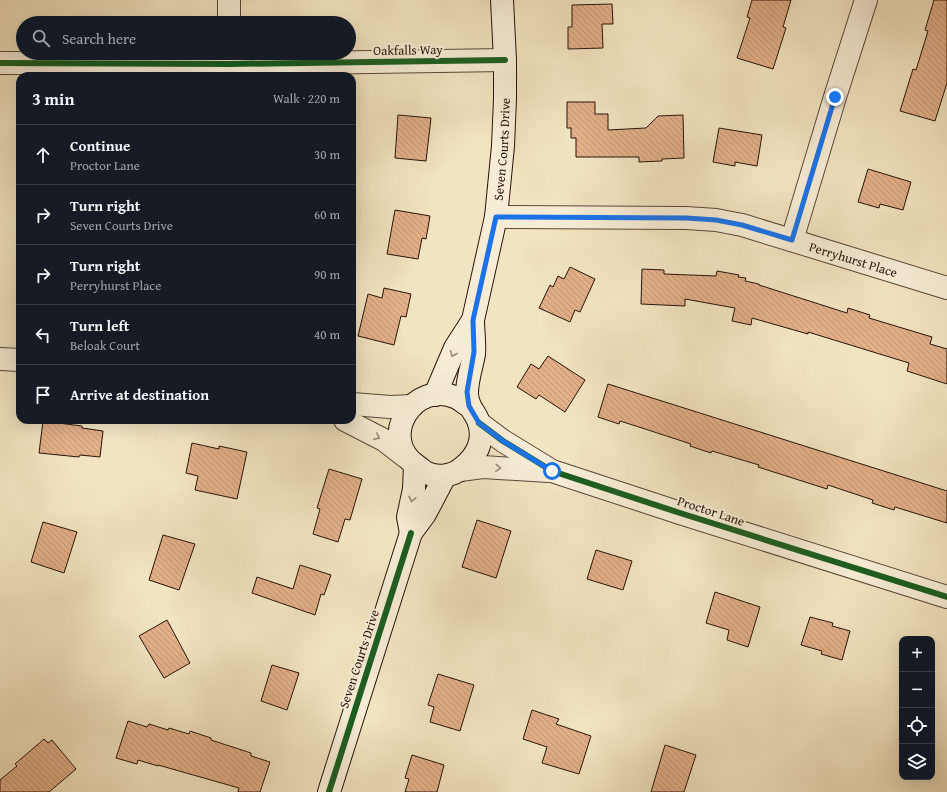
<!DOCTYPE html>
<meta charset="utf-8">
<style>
:root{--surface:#171b24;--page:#242831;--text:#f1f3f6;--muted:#9ea1a6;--line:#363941}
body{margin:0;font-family:"Gentium Book Plus",serif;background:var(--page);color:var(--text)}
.controls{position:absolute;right:12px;bottom:12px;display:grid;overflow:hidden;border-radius:8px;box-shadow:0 4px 16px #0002}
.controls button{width:36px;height:36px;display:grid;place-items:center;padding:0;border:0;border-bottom:1px solid var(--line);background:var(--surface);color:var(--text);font:20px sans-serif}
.stop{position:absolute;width:12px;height:12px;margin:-9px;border:3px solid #1a73e8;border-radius:50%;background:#fff}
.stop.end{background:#1a73e8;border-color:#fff;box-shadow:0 1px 4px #0008}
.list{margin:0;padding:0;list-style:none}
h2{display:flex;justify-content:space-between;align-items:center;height:52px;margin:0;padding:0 16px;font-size:17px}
h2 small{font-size:13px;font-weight:400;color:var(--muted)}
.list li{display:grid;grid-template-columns:26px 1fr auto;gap:12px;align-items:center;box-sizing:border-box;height:60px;padding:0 16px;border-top:1px solid var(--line)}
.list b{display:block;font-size:15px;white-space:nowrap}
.list p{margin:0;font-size:13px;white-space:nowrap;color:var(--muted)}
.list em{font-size:13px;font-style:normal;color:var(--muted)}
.icon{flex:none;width:22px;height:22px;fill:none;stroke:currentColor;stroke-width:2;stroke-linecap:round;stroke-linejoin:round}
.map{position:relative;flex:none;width:947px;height:792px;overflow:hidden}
.search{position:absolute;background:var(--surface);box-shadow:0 4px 16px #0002;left:16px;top:16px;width:340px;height:44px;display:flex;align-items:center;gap:10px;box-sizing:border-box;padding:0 14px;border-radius:22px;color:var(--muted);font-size:15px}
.panel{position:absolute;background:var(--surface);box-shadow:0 4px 16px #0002;left:16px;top:72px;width:340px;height:352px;border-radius:12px}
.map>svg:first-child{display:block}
</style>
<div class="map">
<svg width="947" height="792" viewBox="0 0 947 792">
<defs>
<pattern id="building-back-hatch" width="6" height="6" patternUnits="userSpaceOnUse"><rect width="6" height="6" fill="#e2b089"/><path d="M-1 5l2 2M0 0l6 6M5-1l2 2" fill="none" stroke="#c29675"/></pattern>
</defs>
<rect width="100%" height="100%" fill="#f2e4c0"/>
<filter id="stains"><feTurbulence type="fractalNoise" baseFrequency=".005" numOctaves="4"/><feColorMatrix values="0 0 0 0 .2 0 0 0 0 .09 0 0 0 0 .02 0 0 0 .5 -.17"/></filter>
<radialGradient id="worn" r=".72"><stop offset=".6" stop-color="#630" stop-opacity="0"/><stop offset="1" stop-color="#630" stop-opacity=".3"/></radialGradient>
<!-- building -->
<path fill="url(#building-back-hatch)" stroke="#271309" d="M752 0H791L783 27 786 28 773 69 737 58 750 18 747 17Z
M934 0H947V83L935 121 900 111 913 69 916 70 928 31 925 30Z
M612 4 613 24H602L603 48 568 49V27H572V5Z
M567 102H595V114H608V130L646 128 658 116 683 115 684 158 662 159V161L639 162V157H576V138H571V128H567Z
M398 115 431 118 426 161 395 158Z
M719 128 762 135 757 166 735 162V166L713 162Z
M868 169 911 182 903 210 880 204 879 208 858 202Z
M395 210 430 216 426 239 422 238 418 259 387 254Z
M570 267 595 279 580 312 575 310 570 322 539 308 550 285 553 287 558 276 564 279Z
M642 269 664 270V274L716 276 717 271 739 275 738 277 746 278 745 281 759 284V285L847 313 848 308 870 315 869 318 932 337 930 344 947 349V384L907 371 909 363 808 332V334L752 318 751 325 732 321 735 308 685 299V306L641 304Z
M384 288 411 294 406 317 401 316 394 345 358 336 368 294 382 298Z
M548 356 585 380 565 412 539 395 536 399 517 387 531 364 539 369Z
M608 384 947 491V523L895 507 894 510 872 503 873 500 828 485 827 489 758 467 759 465 712 451 711 453 690 446 691 444 642 428 620 421 619 424 598 417Z
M43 421 82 426V428L103 431 100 457 80 455 79 457 39 453Z
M192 443 219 449V446L247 452 237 499 195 490 198 476 186 473Z
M329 469 362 479 350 520 345 519 338 542 313 534 320 509 317 508Z
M477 520 511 531 496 578 462 567Z
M43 522 77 532 64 573 31 562Z
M163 535 195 544 179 590 149 580Z
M596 550 632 561 623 590 587 579Z
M300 565 331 575 324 595 321 594 315 615 252 593 257 577 293 589Z
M715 592 760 607 748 647 727 640 729 630 706 623Z
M810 617 833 623 832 626 850 631 842 660 821 654 822 651 801 645Z
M167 620 190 663 164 678 139 636Z
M272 665 299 673 287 710 261 701Z
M438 674 474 685 460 731 430 722 434 707 428 705Z
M532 710 559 719 556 724 591 736 579 774 542 763 547 747 523 739Z
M128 721 147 727 149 724 168 730 169 728 189 734 190 731 211 738V740L251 753V756L270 762 260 792H238L239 788 158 765V766L138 760 137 764 116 758Z
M44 739 48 743 52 740 76 769 49 792H0V780L17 766 15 764Z
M665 745 696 755 684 792H651Z
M412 755 444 765 437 792H405L409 779 405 778Z"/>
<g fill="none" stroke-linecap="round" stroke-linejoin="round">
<!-- street casing -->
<g stroke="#5a4737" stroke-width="24">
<g id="street">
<path d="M229 0V23"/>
<path d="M0 63 230 64 505 60"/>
<path id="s1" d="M496 217 686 218 716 220 742 225 947 288"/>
<path d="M792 240 835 97 866 0"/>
<path d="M0 359 20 360"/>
<path d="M352 404 390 407 412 406"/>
<path d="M345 420 384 440 406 457"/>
<path d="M479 423 503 441 552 471 680 513 947 597"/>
<path d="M460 470 483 467 548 471"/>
</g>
</g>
<!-- secondary casing -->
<g stroke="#271309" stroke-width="24">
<g id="secondary">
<path id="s2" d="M435 395 455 348 473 320 496 217 503 146 505 99V60L502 0"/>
<path d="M469 406C465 404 461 400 457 398 415 378 376 438 417 466 420 468 424 472 427 473 438 478 453 476 462 468 476 457 485 442 479 423 476 412 467 408 467 393 467 380 472 366 474 354 475 343 473 331 473 320"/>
<path d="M411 533 408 517 414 489 415 465"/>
<path d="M329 792 411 533 425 514 445 476"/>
</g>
</g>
<!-- street -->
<use href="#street" stroke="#f7edd6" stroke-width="22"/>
<!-- secondary -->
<use href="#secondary" stroke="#f7edd6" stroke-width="22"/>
<!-- cycleway casing -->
<g stroke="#f7edd6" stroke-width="8">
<path id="cycleway" d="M0 63 230 64 505 60
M479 423 503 441 552 471 680 513 947 597
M329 792 411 533"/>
</g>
<!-- cycleway -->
<use href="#cycleway" stroke="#1b5e20" stroke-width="6"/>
</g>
<!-- one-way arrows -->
<defs><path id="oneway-chevron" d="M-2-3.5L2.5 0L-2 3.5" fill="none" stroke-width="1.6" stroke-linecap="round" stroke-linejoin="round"/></defs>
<g stroke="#998b7a">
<use href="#oneway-chevron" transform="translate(453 354) rotate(113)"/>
<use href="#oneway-chevron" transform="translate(377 437) rotate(27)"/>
<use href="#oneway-chevron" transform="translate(498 468) rotate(3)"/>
<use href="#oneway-chevron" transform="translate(412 499) rotate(102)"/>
</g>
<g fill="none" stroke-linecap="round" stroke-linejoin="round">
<!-- route -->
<path stroke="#1a73e8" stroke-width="5" d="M552 471 503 441 479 423 469 406 467 392 474 352 473 320 496 217 686 218 716 220 742 225 792 240 835 97"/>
</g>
<g text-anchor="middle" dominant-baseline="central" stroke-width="4" stroke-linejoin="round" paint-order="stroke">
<!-- street labels -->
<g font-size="13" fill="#271309" stroke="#f7edd6">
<text transform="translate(408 50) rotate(-1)">Oakfalls Way</text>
<text stroke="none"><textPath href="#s2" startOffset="258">Seven Courts Drive</textPath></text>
<text stroke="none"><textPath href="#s1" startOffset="363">Perryhurst Place</textPath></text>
<text transform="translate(711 511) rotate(18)">Proctor Lane</text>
<text transform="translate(359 659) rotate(-72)">Seven Courts Drive</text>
</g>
</g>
<rect width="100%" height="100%" filter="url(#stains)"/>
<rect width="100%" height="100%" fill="url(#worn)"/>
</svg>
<div class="controls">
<button>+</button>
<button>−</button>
<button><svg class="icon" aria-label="locate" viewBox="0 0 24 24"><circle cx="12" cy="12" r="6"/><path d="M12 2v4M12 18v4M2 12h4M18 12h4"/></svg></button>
<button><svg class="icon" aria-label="layers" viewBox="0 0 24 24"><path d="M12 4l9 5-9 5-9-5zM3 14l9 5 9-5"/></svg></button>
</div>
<div class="stop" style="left:552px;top:471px"></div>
<div class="stop end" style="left:835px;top:97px"></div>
<div class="search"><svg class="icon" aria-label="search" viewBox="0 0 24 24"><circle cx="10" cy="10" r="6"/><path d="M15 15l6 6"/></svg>Search here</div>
<section class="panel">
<h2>3 min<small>Walk · 220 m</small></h2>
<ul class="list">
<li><svg class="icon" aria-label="ahead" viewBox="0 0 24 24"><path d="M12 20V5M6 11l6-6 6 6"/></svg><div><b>Continue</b><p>Proctor Lane</p></div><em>30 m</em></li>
<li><svg class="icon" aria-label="right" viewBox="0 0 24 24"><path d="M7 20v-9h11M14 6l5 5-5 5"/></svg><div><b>Turn right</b><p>Seven Courts Drive</p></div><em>60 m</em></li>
<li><svg class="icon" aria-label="right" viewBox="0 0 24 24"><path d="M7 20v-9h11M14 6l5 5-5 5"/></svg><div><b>Turn right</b><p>Perryhurst Place</p></div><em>90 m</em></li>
<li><svg class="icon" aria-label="left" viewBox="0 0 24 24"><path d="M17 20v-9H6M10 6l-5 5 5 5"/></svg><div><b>Turn left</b><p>Beloak Court</p></div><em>40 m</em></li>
<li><svg class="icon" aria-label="arrive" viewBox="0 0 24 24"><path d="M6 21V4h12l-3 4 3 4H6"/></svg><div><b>Arrive at destination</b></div></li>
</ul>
</section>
</div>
